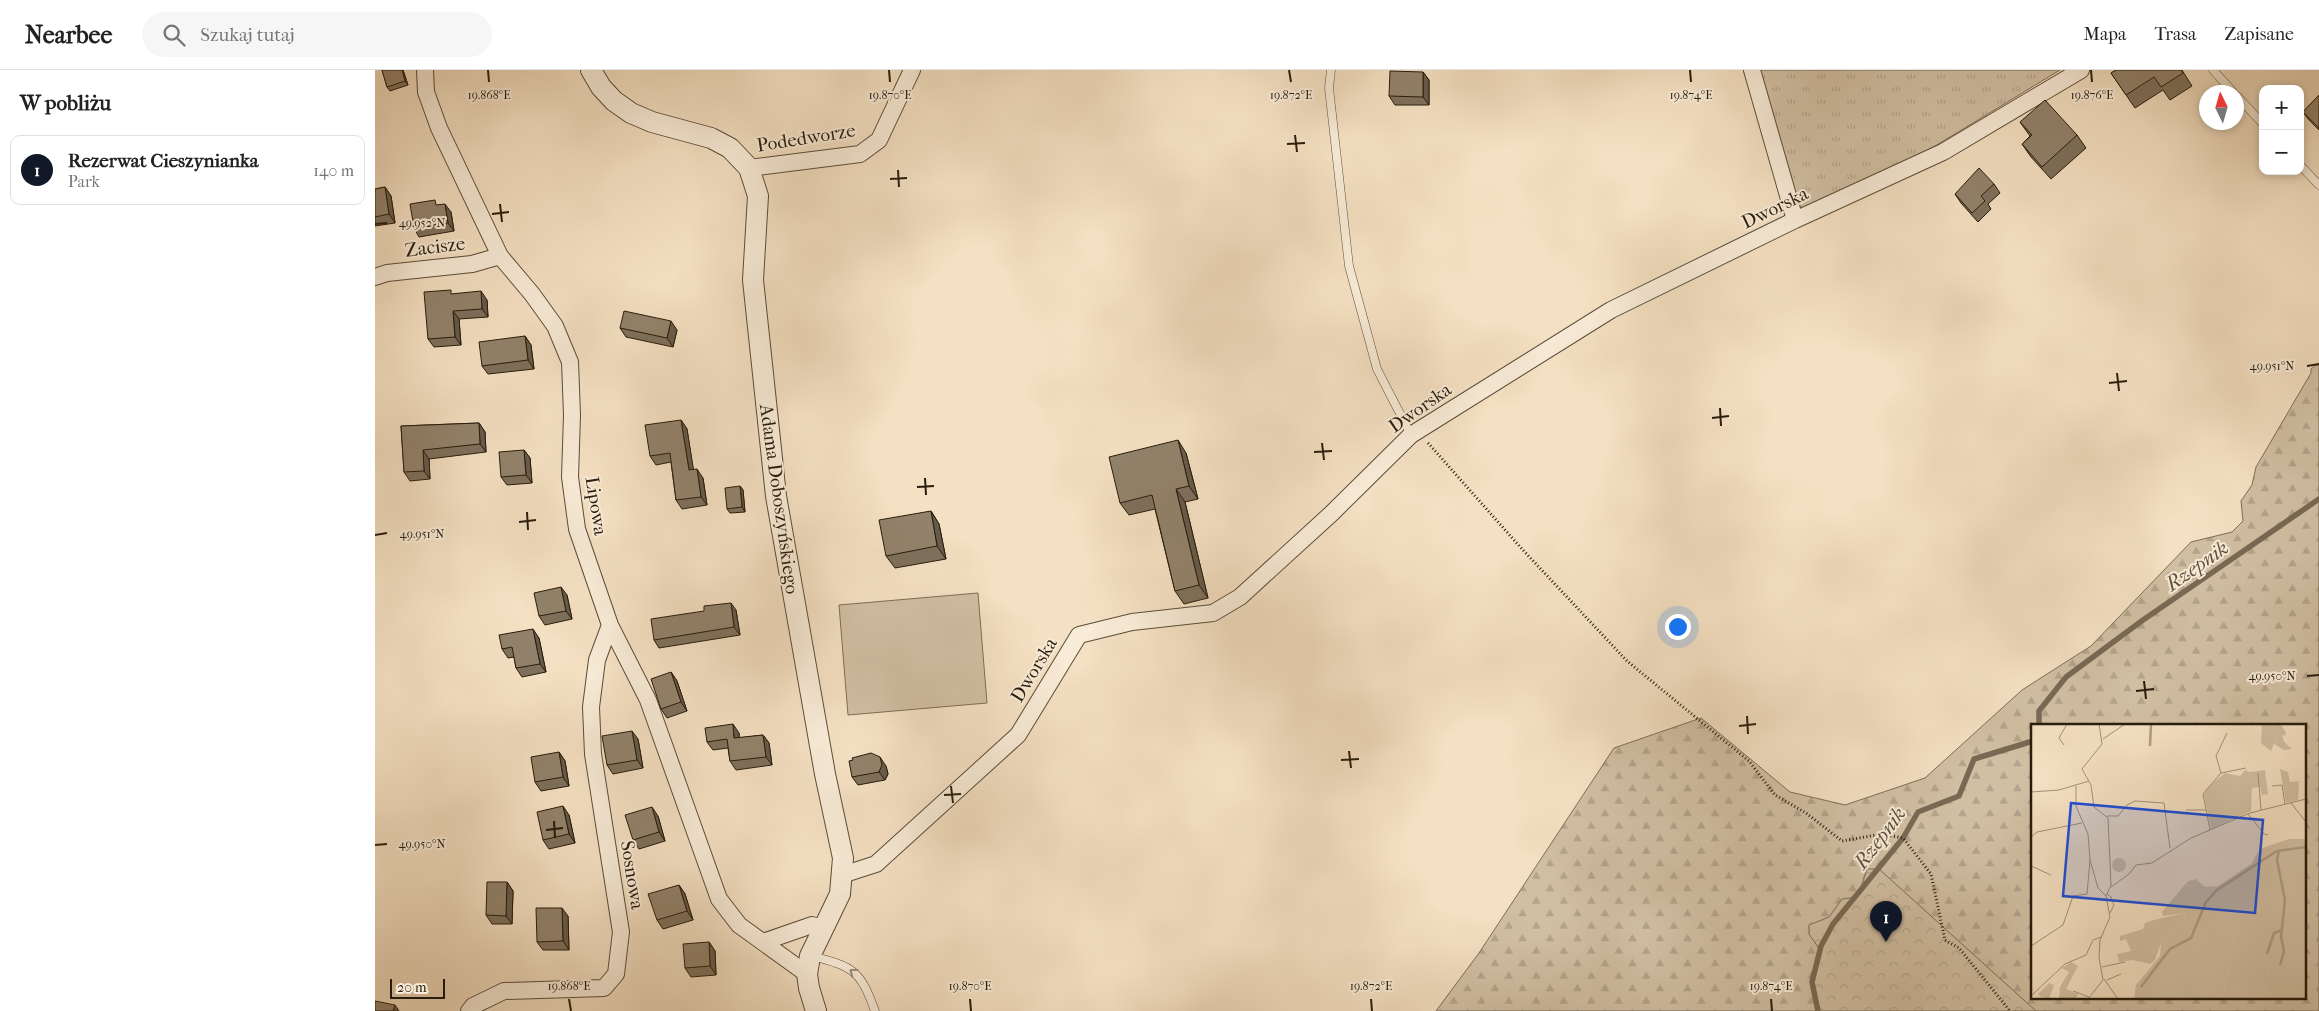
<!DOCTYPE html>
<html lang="pl">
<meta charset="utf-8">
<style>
:root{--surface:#fff;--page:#f6f6f6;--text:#222;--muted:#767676;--line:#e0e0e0;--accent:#111827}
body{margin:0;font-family:"IM FELL French Canon",serif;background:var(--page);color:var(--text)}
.controls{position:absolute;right:15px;top:15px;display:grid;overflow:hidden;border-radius:10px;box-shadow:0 2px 8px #0003}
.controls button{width:45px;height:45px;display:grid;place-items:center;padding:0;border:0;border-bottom:1px solid var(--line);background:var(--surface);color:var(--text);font:25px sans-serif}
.compass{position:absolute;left:1824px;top:15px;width:45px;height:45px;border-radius:50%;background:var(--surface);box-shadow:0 2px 8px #0003;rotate:355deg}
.scale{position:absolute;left:15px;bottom:12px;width:55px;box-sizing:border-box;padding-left:5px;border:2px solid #281c0c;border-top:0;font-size:14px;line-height:18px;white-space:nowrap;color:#281c0c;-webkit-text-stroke:4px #f8ebd7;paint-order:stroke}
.you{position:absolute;left:1302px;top:556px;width:18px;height:18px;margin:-12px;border:4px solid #fff;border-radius:50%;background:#1a73e8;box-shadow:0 0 0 8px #1a73e833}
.badge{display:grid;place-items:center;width:32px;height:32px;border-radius:50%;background:var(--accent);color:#fff;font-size:16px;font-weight:700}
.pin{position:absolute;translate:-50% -41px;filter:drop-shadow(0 1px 2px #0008)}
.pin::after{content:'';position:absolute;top:26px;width:18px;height:15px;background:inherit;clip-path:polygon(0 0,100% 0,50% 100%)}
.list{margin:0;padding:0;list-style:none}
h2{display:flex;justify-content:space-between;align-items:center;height:65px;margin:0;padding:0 20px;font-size:21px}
h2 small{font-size:16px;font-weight:400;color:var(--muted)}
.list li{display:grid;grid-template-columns:32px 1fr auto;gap:15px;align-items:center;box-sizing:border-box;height:70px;margin:0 10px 10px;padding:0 10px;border:1px solid var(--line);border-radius:10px}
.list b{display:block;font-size:19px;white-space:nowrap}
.list p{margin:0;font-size:16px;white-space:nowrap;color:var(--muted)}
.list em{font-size:16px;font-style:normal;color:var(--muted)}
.icon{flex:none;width:28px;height:28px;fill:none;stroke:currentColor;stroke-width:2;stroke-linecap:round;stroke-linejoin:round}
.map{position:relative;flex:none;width:1944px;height:941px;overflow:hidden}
header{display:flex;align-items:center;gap:30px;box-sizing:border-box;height:70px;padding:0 25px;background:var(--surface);border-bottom:1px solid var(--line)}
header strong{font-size:24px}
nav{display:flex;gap:28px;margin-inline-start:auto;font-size:18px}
.search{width:350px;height:45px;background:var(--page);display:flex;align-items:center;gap:12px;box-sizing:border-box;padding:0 18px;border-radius:28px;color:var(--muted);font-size:19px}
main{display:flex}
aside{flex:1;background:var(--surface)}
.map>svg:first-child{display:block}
</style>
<header>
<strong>Nearbee</strong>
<div class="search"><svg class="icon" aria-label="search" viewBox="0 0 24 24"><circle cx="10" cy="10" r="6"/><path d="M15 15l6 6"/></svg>Szukaj tutaj</div>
<nav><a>Mapa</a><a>Trasa</a><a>Zapisane</a></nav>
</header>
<main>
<aside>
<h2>W pobliżu<small></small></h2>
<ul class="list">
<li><span class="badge">1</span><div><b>Rezerwat Cieszynianka</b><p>Park</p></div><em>140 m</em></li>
</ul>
</aside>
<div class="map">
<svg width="1944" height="941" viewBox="0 0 1944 941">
<defs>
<pattern id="grass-tufts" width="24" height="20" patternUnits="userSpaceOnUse" patternTransform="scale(1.25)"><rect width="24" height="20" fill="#d1bfa3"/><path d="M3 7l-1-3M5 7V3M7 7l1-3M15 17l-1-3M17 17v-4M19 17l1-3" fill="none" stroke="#b3a48b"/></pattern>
<pattern id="forest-firs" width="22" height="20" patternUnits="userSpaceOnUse" patternTransform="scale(1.25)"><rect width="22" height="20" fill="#d1bfa3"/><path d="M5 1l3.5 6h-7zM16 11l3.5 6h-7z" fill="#b3a48b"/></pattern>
<pattern id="park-crowns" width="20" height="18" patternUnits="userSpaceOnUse" patternTransform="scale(1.25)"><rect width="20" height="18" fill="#d1bfa3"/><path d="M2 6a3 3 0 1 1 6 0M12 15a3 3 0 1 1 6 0" fill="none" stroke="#b3a48b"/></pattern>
</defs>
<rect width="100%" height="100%" fill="#f4e0c2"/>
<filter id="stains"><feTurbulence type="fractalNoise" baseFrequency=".004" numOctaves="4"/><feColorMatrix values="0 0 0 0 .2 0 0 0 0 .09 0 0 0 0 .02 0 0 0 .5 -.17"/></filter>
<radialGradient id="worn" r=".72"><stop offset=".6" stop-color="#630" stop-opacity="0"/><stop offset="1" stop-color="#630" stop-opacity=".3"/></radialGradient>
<!-- grass -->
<path fill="url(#grass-tufts)" stroke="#7c6e58" d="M1382 0H1685L1534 92 1429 139 1421 133Z"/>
<!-- forest -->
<path fill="url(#forest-firs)" stroke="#7c6e58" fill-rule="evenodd" d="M1944 293V941H1061L1104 883 1239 678 1326 648 1415 722 1470 735 1550 708 1647 620 1716 576 1816 472 1857 462 1868 451 1866 431 1877 415 1881 397 1936 303V299ZM1658 655H1930V927H1658Z"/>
<!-- park -->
<path fill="url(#park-crowns)" stroke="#7c6e58" d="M1492 799H1504L1661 941H1442L1437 912 1445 880 1434 864V855L1454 847 1467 829 1483 827Z"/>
<!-- garden -->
<path fill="#d1bfa3" stroke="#7c6e58" d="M603 523 612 633 473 645 464 535Z"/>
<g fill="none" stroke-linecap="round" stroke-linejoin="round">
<!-- stream -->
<path stroke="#796954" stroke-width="5.5" d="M1664 655V641L1691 607 1768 550 1944 429
M1443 941 1437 912 1446 876 1458 854 1528 768 1543 742 1584 726 1599 689 1658 671"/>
<!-- service casing -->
<g stroke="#5b4d3a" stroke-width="9">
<path id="service" d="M956 0 954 18 974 196 1002 299 1036 365
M1838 0 1858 22
M1862 26 1888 54
M1925 95 1944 115
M437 886C479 897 485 900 500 941"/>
</g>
<!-- minor casing -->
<g stroke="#5b4d3a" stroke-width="18">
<path id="minor" d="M50 0 51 22 64 58 125 186 157 224 180 256 195 292 197 345 195 407 202 459 235 555 273 630 344 829 364 855 432 904
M1377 0 1420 150
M374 98 485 84 504 70 537 0
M0 207 12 203 97 194 125 186
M467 805 501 794 643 665 704 565 757 552 838 543 865 527 957 443 1036 365 1236 240 1420 150 1568 82 1706 0
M388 872 437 855 447 858
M94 941 98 936 129 921 229 918 241 904 246 862 218 684 216 637 222 590 235 555"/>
</g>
<!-- tertiary casing -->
<g stroke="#5b4d3a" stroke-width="22">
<path id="tertiary" d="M216 0 226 17 239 31 256 43 277 52 336 68 355 78 374 98 383 126 378 210 401 426 450 704 468 788 465 824 435 886 432 904 434 918 441 941"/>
</g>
<!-- path -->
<path stroke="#281c0c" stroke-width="3" stroke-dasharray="1 2.5" stroke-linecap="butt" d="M1053 373 1147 479 1252 591 1374 691 1400 725 1431 743 1467 771 1507 764 1528 768 1556 804 1570 870 1584 878 1635 941"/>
<!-- service -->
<use href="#service" stroke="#f8ebd7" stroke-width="8"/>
<!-- minor -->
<use href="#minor" stroke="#f8ebd7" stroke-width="16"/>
<!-- tertiary -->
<use href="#tertiary" stroke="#f8ebd7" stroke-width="20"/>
</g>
<!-- wall -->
<path fill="#7e705c" stroke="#281c0c" d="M7 0H28L33 15 15 21 12 17Z
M1741 0H1807L1817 16 1795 30 1788 20 1760 38 1736 3Z
M1048 2 1054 10V35H1020L1014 26Z
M1944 25V60L1934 50 1928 42Z
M1645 52 1702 65 1711 78 1676 109 1656 87 1647 74 1655 66Z
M1619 114 1625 123 1613 134 1616 139 1603 152 1586 133 1580 124Z
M10 117 16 126 20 153 0 156V119Z
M64 135 76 142 79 161 44 167 39 158Z
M79 224 112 230 113 247 84 249 86 275 59 277 53 269Z
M245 258 302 260 298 277 251 267Z
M150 266 156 275 159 299 113 304 107 296Z
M306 350 312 359 318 400 328 408 332 435 307 439 301 430 296 392 281 395 275 386Z
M104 353 110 362 111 382 54 389 55 409 35 411 29 402 26 356Z
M149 380 155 388 157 413 132 415 126 407Z
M811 383 823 429 810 432 833 528 809 534 800 521 780 439 754 445 745 433Z
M365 416 368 420 370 442 355 443 352 439Z
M556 441 564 454 571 489 520 498 511 486Z
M192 525 197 549 170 555 164 546Z
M361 540 365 565 284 578 279 570Z
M164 568 171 602 147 607 141 598 139 587 133 588 127 579Z
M296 602 302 611 312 641 292 648 286 639Z
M364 663V668L388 665 394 673 397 695 361 700 355 691 353 678 338 680 332 672Z
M263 669 268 698 238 704 232 695Z
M184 682 190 691 194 716 166 721 160 712Z
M511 696 513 704 510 710 483 715 477 707Z
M194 745 200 773 174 779 168 770Z
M283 746 290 771 264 779 258 770Z
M132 812 138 821 137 854H117L111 845Z
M304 815 310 824 318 850 288 859 282 850Z
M193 846 194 880H168L162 872Z
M334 872 340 881 341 905 316 907 310 898Z"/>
<!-- shaded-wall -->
<path fill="#665b4b" stroke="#281c0c" d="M27 0H28L33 15 30 11Z
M1048 2 1054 10V35L1048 27Z
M10 117 16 126 20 153 14 144Z
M70 134 76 142 79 161 73 153Z
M106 221 112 230 113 247 107 239Z
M78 241 84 249 86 275 80 267Z
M296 251 302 260 298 277 292 268Z
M150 266 156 275 159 299 153 290Z
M306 350 312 359 320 409 314 400Z
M104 353 110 362 111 382 105 374Z
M803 370 811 383 823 429 814 416Z
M48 380 54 389 55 409 49 401Z
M149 380 155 388 157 413 151 405Z
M322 399 328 408 332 435 326 427Z
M365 416 368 420 370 442 367 437Z
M801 419 810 432 833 528 824 515Z
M556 441 564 454 571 489 562 476Z
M186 517 192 525 197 549 191 541Z
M356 533 361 540 365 565 359 557Z
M158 559 164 568 171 602 165 594Z
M296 602 302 611 312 641 306 632Z
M358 654 364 663 365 677 359 668Z
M257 661 263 669 268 698 262 690Z
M388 665 394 673 397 695 391 687Z
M184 682 190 691 194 716 188 707Z
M505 687 511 696 513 704 510 710 504 702Z
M188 736 194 745 200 773 194 764Z
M277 737 283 746 290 771 284 762Z
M132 812 138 821 137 854 131 846Z
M304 815 310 824 318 850 312 841Z
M187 838 193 846 194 880 188 871Z
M334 872 340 881 341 905 335 896Z
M20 935 24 941H18Z"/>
<!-- building -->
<path fill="#92826b" stroke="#281c0c" d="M7 0H27L30 11 12 17Z
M1741 0H1806L1808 3 1786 17 1779 7 1751 25 1736 3Z
M1015 1 1048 2V27L1014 26Z
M1944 25V58L1928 42Z
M1670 30 1702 65 1667 97 1647 74 1657 65 1645 52Z
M1604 98 1619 114 1606 126 1610 131 1597 143 1580 124Z
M10 117 14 144 0 147V119Z
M60 130 61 135 70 134 73 153 39 158 35 134Z
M76 220V224L106 221 107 239 78 241 80 267 53 269 49 222Z
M249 241 296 251 292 268 245 258Z
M150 266 153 290 107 296 104 272Z
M306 350 314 400 322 399 326 427 301 430 295 383 275 386 270 355Z
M104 353 105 374 48 380 49 401 29 402 26 356Z
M803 370 814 416 801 419 824 515 800 521 777 425 745 433 734 387Z
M149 380 151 405 126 407 124 382Z
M365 416 367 437 352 439 350 418Z
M556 441 562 476 511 486 504 450Z
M186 517 191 541 164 546 159 523Z
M356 533 359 557 279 570 276 549 329 541V536Z
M158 559 165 594 141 598 137 577 127 579 124 565Z
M296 602 306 632 286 639 276 609Z
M358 654 359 668 388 665 391 687 355 691 352 669 332 672 330 658Z
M257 661 262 690 232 695 227 666Z
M184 682 188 707 160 712 156 687Z
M496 683 505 687 507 695 504 702 477 707 474 691 478 690 477 688Z
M188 736 194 764 168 770 162 742Z
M277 737 284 762 258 770 250 745Z
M112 812H132L131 846 111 845Z
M304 815 312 841 282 850 273 824Z
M161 838H187L188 871 162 872Z
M334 872 335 896 310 898 308 874Z
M0 931 20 935 18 941H0Z"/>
<!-- one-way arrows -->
<defs><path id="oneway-chevron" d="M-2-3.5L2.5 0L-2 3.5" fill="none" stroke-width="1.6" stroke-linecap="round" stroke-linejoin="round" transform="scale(1.25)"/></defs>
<use stroke="#9a8e7c" href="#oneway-chevron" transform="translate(478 902) rotate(-143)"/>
<!-- ticks -->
<path fill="none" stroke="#281c0c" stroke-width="2" d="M113 0 114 12M514 0 515 12M914 0 916 12M1315 0 1316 12M1716 0 1717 12M920 65 922 82M912 74 930 73M523 100 524 117M515 109 532 108M125 134 127 152M117 144 134 142M0 154 12 153M1932 296 1944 294M1742 303 1744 321M1734 313 1752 311M1345 338 1346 356M1337 348 1354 346M947 373 949 390M939 382 957 381M550 408 551 425M542 417 559 416M152 442 153 460M144 452 161 450M0 465 12 463M1932 606 1944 605M1769 611 1771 629M1761 621 1779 619M1372 646 1373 664M1364 656 1381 654M974 681 976 698M966 690 984 689M576 716 578 733M569 725 586 724M179 751 180 768M171 760 188 758M0 775 12 774M194 929 196 941M595 929 596 941M996 929 997 941M1396 929 1397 941"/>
<g text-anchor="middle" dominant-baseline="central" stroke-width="4" stroke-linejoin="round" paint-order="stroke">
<!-- street labels -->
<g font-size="19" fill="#281c0c" stroke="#f8ebd7">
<text transform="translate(431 68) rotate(-9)">Podedworze</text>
<text transform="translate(1400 138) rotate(-26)">Dworska</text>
<text transform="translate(60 177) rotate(-7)">Zacisze</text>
<text transform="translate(1045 338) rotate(-35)">Dworska</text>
<text transform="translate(404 429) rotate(82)">Adama Doboszyńskiego</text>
<text transform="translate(221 436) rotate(81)">Lipowa</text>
<text transform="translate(659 600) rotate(-59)">Dworska</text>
<text transform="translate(257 805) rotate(81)">Sosnowa</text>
</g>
<!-- water labels -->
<g font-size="20" font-style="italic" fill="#5e503c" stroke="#f8ebd7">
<text transform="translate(1822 496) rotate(-35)">Rzepnik</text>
<text transform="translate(1505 768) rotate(-53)">Rzepnik</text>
</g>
</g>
<!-- overview -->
<g transform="translate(1656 654)">
<rect width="275" height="275" fill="#f4e0c2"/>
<path d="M247 8 251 10 253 18 261 25 253 26 243 20ZM249 45 257 48 259 58 268 57 267 76 255 79ZM214 46 219 48 234 46 237 70 231 71 229 63 221 64 220 87 180 105 173 71 175 65 194 49 209 52ZM153 189 154 197 130 219 124 236 119 240 102 236 88 238 86 230 100 227 95 215 89 217V212L112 205 114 199 119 197ZM205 201 240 238 232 275H192ZM40 238 47 242 35 265 47 270 45 275H28L29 263 38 248 31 244ZM18 259 23 261 18 275 10 273 7 270Z" fill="#d1bfa3"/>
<path d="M231 0H250L255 9 254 12 247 9 240 27 230 19ZM258 115H275V275H232L240 238 205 201 192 275H103L105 261 129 232 130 219 154 197 153 189 132 192 131 188 157 157 165 155 174 163 187 162 220 140 229 125Z" fill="#d1bfa3"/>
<path d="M182 171 205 200 191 275H109L114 256 145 220 160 214 166 192 174 185V176Z" fill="#d1bfa3"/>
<path d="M81 141a7 7 0 1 1 14 0a7 7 0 1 1-14 0Z" fill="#d1bfa3"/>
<path fill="none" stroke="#af9d84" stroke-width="2.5" d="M119 22 120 0M248 126 246 136 254 176 250 213 253 227 249 241M236 230 243 209 251 206M110 263 139 225 160 214 175 178 186 166 246 127 275 123"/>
<path fill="none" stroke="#a29279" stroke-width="1" d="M72 15 94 0M33 21 28 14 36 0M190 49 185 32 196 9M190 49 215 44M227 49 230 86M45 62V82L57 110 59 136 67 164 75 172M241 62 251 61 254 80M0 68 28 66 58 57M260 79 275 98M155 86H175M217 90 233 110 237 111M76 92H87L96 81 104 77 133 79 139 124M179 106 172 70 190 49M0 113 6 108 51 99M0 142 20 151M80 163 98 150 105 141 121 139 160 114 219 89 275 75M76 170 80 173 83 181 79 189M0 222 32 201 42 172 56 170 59 136M71 243 94 238M73 255 87 275M76 256 90 250M42 267 58 273M0 272 34 240 55 231 62 216 70 213M57 275 72 256 68 233 69 216 79 193 75 172 80 161 77 94 63 83 60 61 51 45 71 20 68 0"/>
<path fill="#1d4ed8" fill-opacity="0.15" stroke="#1d4ed8" stroke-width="2.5" d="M40 79 232 96 224 189 32 172Z"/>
<rect width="275" height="275" fill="none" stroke="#281c0c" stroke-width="2.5"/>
</g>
<g font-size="12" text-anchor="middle" fill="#281c0c" stroke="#f8ebd7" stroke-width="4" stroke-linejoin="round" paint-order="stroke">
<text x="114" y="29">19.868°E</text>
<text x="515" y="29">19.870°E</text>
<text x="916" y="29">19.872°E</text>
<text x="1316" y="29">19.874°E</text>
<text x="1717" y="29">19.876°E</text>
<text x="47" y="157">49.952°N</text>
<text x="1897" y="300">49.951°N</text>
<text x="47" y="468">49.951°N</text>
<text x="1897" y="610">49.950°N</text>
<text x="47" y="778">49.950°N</text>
<text x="194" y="920">19.868°E</text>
<text x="595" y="920">19.870°E</text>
<text x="996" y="920">19.872°E</text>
<text x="1396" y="920">19.874°E</text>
</g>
<rect width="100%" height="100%" filter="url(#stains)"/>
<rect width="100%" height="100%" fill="url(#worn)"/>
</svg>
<div class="controls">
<button>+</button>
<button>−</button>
</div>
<svg class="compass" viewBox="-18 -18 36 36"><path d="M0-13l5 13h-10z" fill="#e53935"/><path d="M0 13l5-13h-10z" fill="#767676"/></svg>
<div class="scale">20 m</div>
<div class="you"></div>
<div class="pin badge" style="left:1511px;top:872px">1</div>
</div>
</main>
